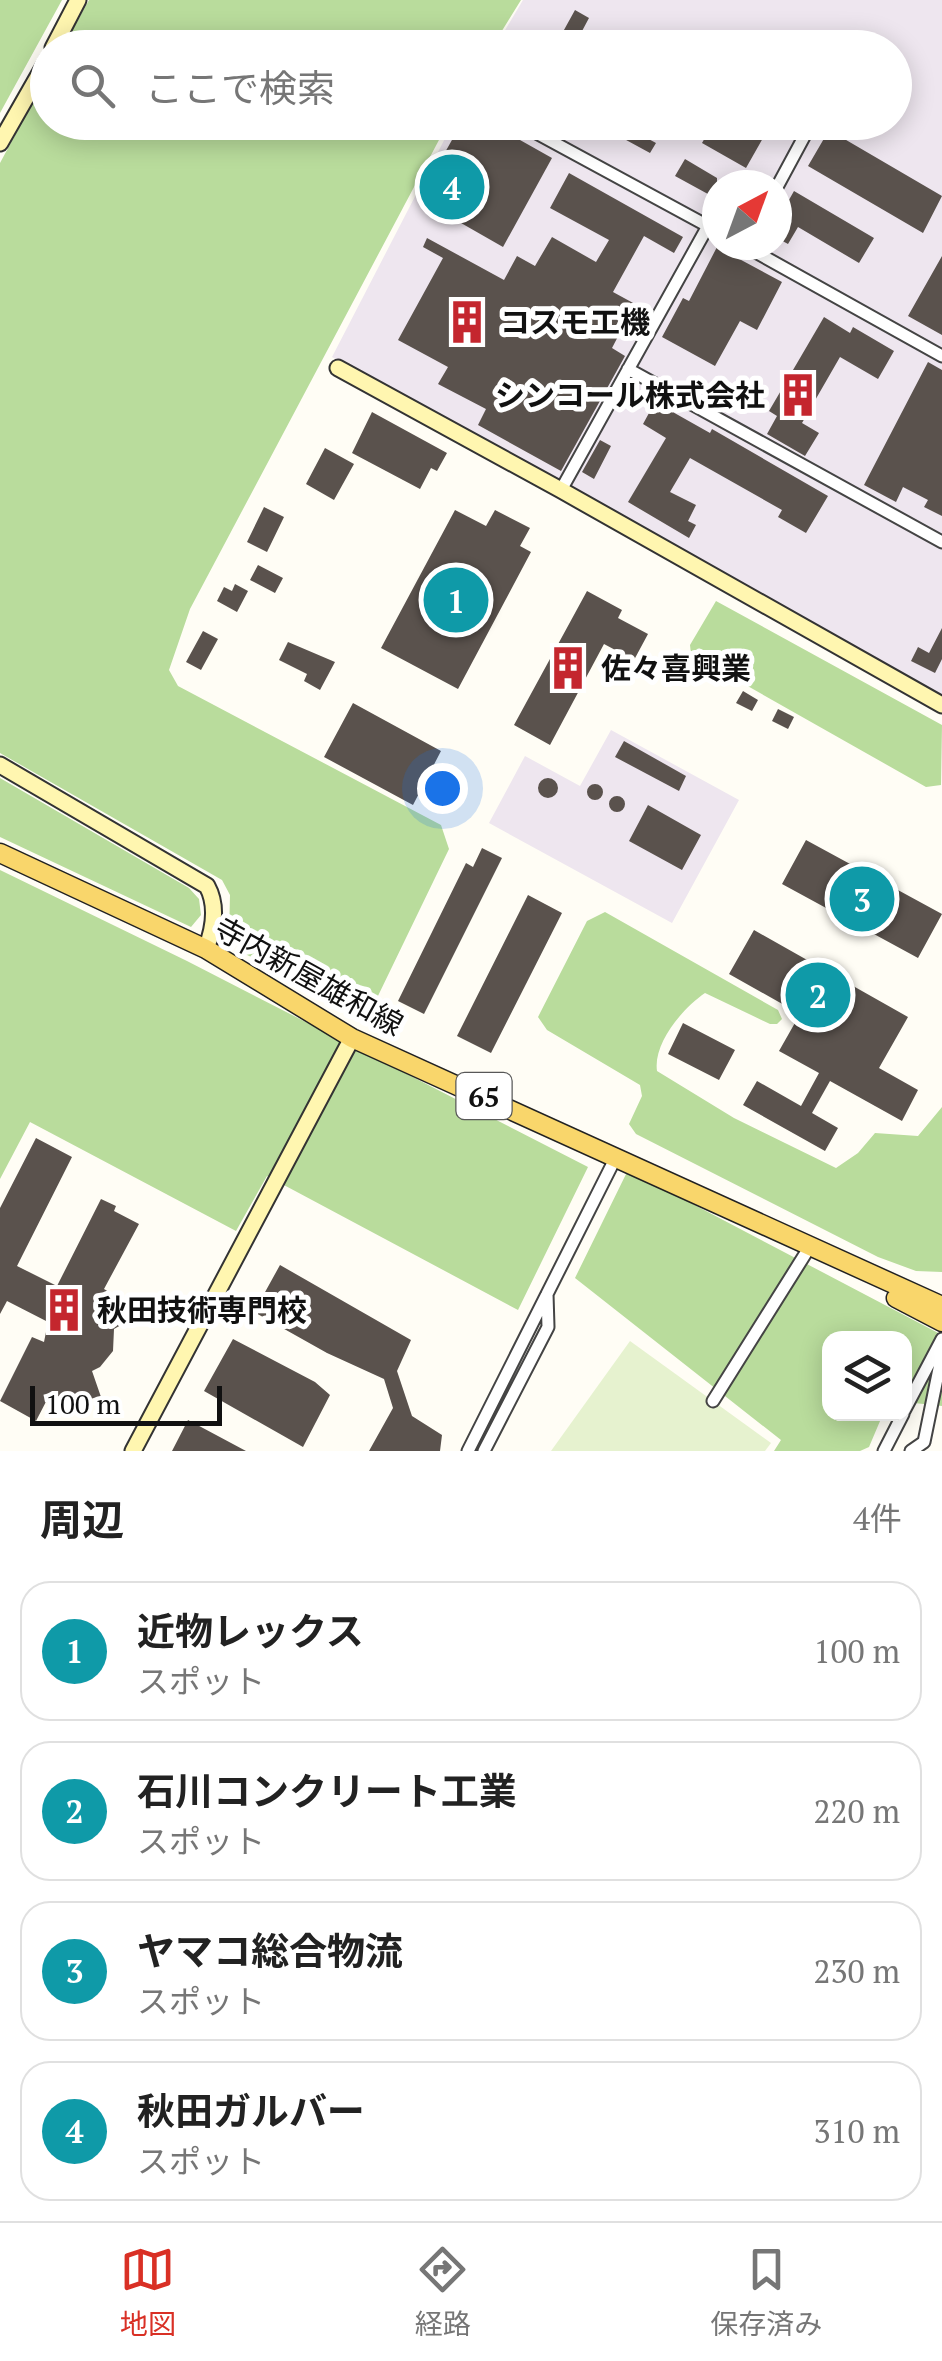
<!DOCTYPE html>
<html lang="ja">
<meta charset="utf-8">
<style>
:root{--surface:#fff;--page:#f2f2f2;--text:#222;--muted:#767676;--line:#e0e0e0;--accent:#d93025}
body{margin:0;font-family:"PT Serif","Noto Sans JP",serif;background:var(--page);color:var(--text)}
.controls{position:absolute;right:30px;bottom:30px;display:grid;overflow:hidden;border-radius:20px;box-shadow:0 5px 25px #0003}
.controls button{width:90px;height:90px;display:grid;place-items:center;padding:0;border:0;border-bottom:2px solid var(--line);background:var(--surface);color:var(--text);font:50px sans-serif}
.compass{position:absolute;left:702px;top:170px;width:90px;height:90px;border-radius:50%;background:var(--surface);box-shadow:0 5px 25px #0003;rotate:41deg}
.scale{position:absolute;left:30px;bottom:25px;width:192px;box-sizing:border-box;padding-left:10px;border:5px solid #111;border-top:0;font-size:28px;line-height:35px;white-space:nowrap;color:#111;-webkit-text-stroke:8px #fff;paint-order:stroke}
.you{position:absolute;left:442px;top:788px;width:35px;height:35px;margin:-25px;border:8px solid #fff;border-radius:50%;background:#1a73e8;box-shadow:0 0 0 15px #1a73e833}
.badge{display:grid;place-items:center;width:65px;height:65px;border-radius:50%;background:var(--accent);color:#fff;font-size:32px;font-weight:700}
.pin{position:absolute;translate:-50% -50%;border:5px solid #fff;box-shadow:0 2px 10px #0006}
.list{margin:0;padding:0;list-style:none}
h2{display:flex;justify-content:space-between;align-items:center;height:130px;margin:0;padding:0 40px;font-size:42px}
h2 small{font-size:32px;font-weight:400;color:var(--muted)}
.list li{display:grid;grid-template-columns:65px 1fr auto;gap:30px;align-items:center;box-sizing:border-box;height:140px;margin:0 20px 20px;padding:0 20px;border:2px solid var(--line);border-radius:30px}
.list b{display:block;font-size:38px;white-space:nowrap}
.list p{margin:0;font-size:32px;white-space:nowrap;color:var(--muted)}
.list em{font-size:32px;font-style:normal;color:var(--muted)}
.icon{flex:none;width:55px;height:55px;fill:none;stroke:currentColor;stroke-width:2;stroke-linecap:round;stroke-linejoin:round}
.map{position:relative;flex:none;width:942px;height:1451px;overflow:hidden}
.search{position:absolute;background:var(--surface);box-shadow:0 5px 25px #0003;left:30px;right:30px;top:30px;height:110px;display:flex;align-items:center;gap:25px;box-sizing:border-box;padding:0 35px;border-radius:55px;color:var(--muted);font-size:38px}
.sheet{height:770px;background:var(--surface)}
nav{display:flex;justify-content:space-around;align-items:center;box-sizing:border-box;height:140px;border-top:2px solid var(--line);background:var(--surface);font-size:28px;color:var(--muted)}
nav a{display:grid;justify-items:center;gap:5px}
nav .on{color:var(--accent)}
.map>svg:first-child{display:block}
</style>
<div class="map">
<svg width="942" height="1451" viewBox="0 0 942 1451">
<rect width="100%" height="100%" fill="#fffdf5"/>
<!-- industrial -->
<path fill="#eee6ef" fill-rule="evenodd" d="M523 0H942V699L332 357 453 123 894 122V48L495 47ZM717 185H777V245H717Z
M611 730 739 800 672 923 489 823 525 756 580 786Z"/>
<!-- forest -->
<path fill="#b9dc9c" d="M0 0H62L0 113Z
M89 0H521L492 47H63Z
M47 76 48 122 448 123 190 609 169 670 178 686 441 825 449 849 376 1000 358 1009 245 954 229 937 230 895 222 880 0 753V163Z
M716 601 942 725 941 785 926 787 691 654 690 645Z
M0 778 189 888 199 899 201 915 191 927 0 837Z
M0 870 187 961 588 1167 518 1310 267 1176 236 1231 30 1122 0 1179Z
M605 912 778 1010 782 1019 777 1024H770L705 993C683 1008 653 1043 657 1071L734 1118 836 1168 858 1153 875 1133 918 1136 942 1107V1272L916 1271 878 1257 636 1134 629 1124 642 1096 640 1085 547 1030 538 1017 587 921Z
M628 1170 942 1335V1406L905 1402 904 1338H830V1414H883L869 1447 860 1451H774L781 1440 575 1278Z"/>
<!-- pitch -->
<path fill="#e6f2cf" d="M630 1341 771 1443 765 1451H551Z"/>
<!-- building -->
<path fill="#5a524d" d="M575 10 589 18 573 48H554Z
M462 122H488L552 158 503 247 419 199Z
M550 122H581L574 136Z
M593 122H617L656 143 650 153Z
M714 122H772L746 168 702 143Z
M829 130 942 196 923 233 808 166Z
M685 159 717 178V199L675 176Z
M569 173 683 237 674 253 644 236 613 292 635 304 612 348 625 356 561 471 478 425 486 409 438 384 448 367 398 340 443 258 423 247 427 238 504 280 517 256 535 266 552 237 596 262 609 240 550 208Z
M794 191 874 238 859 263 798 227 788 244 777 238V221Z
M717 247 782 282 757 330 740 321 715 366 662 337 683 298 689 301Z
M942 256V335L908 316Z
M824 317 850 333 853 327 894 351 878 379 840 357 802 423 819 433 805 456 767 434 777 416 769 411Z
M928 362 942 370V516L924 507 928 500 903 487 896 502 864 485Z
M655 402 710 433 712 429 828 496 806 533 778 517 782 510 690 458 670 492 696 505 688 521 696 525 689 538 628 502 666 438 643 424Z
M372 412 447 453 437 471 431 468 420 489 352 453Z
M600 440 611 446 594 479 582 472Z
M325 448 354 464 334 500 306 484Z
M264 507 284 517 267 552 247 542Z
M455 510 486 526 495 510 530 528 520 546 531 552 458 689 381 648Z
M258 565 283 578 275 593 250 580Z
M235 584 248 591 237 612 217 601 224 587 232 591Z
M587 591 622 610 618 618 648 634 634 660 604 644 550 745 514 725Z
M942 628V659L935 673 911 661 918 647 929 653Z
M203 631 218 639 201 670 186 662Z
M288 642 335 662 320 690 304 681 307 674 279 660Z
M690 662 706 671 700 682 684 674Z
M743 691 758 700 752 711 736 703Z
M353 703 441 751 413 805 324 757Z
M778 709 794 717 788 729 772 721Z
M624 741 686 776 679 791 615 757Z
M538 788a10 10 0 1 1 20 0a10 10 0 1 1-20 0Z
M587 792a8 8 0 1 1 16 0a8 8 0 1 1-16 0Z
M609 804a8 8 0 1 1 16 0a8 8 0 1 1-16 0Z
M648 805 701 835 682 870 629 841Z
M806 840 942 914 918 958 782 884Z
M482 848 502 858 424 1014 398 1001 466 863 473 867Z
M528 895 562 913 491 1053 457 1036Z
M754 930 908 1017 879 1068 918 1090 902 1121 830 1081 812 1113 838 1128 825 1151 743 1105 757 1081 801 1106 819 1073 779 1051 800 1014 729 974Z
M683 1023 735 1050 719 1080 668 1054Z
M36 1138 72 1157 17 1266 57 1286 101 1199 116 1206 114 1211 139 1224 104 1289 109 1292 95 1320 136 1298H140L146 1306 144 1312 114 1329 113 1351 100 1367 92 1371 101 1397 76 1401 50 1394 36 1421 0 1401 32 1337 44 1342 48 1322 7 1301 0 1314V1208Z
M280 1265 411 1340 397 1371 412 1416 442 1435 440 1451H369L393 1408 384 1379 327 1353 254 1312Z
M233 1339 315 1382 330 1395 303 1447 204 1391Z
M188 1420 246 1451H172Z"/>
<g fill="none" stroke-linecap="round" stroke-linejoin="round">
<!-- street casing -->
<g stroke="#444" stroke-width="15">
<path id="street" d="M516 122 717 231
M777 187 812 122
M743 245 942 356
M628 369 942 542
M561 490 708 226
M713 1401 809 1248
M904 1411 942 1339
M468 1451 615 1159
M484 1451 548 1327 547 1294
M884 1451 903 1414
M911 1451 924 1442 942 1354"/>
</g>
<!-- secondary casing -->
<g stroke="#333" stroke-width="19">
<path id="secondary" d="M53 48 78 0
M0 143 48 59
M338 368 561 490 942 705
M0 765 207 886C218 906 214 928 206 949
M133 1451 352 1038"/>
</g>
<!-- primary casing -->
<g stroke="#222" stroke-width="21">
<path id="primary" d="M0 853 206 949 352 1038 942 1306
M896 1298 942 1322"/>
</g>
<!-- street -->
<use href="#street" stroke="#fff" stroke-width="11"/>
<!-- secondary -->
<use href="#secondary" stroke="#fff6b0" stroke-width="15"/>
<!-- primary -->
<use href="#primary" stroke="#f9d66b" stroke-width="18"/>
</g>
<!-- icons -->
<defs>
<g id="building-bare" transform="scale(3.45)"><path d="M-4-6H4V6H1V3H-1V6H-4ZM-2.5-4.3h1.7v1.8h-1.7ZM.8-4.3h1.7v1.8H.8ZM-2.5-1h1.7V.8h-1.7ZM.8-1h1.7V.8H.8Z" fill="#c4262e" stroke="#fff" stroke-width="2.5" paint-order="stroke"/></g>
</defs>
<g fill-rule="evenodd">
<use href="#building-bare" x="467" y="322"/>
<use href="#building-bare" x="798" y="395"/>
<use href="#building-bare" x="568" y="668"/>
<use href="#building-bare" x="64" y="1310"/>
</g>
<g text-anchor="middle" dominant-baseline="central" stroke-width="10" stroke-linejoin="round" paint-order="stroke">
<!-- shield labels -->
<rect fill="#fff" stroke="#585858" stroke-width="2.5" x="456.5" y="1073" width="55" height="46" rx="8"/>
<g font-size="28" font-weight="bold" fill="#111">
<text x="484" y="1096">65</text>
</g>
<!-- poi labels -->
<g font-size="30" font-weight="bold" fill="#111" stroke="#fff" text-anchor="start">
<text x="500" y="322">コスモ工機</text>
<text x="765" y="395" text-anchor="end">シンコール株式会社</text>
<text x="601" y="668">佐々喜興業</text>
<text x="97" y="1310">秋田技術専門校</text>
</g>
<!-- street labels -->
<g font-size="30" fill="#111" stroke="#fff">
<text transform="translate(309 976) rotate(29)">寺内新屋雄和線</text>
</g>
</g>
</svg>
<div class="controls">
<button><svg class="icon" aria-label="layers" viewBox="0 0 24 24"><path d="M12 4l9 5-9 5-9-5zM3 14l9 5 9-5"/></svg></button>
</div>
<svg class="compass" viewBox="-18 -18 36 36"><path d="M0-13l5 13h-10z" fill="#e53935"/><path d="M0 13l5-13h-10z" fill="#767676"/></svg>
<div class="scale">100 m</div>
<div class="you"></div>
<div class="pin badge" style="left:456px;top:600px;background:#0f9aa8">1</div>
<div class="pin badge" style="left:818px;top:995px;background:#0f9aa8">2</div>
<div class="pin badge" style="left:862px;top:899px;background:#0f9aa8">3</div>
<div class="pin badge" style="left:452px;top:187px;background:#0f9aa8">4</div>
<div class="search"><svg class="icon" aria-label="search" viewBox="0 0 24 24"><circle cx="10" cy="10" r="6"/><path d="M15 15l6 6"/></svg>ここで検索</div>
</div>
<section class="sheet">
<h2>周辺<small>4件</small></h2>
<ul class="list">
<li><span class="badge" style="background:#0f9aa8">1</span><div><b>近物レックス</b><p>スポット</p></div><em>100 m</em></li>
<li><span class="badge" style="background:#0f9aa8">2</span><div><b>石川コンクリート工業</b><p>スポット</p></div><em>220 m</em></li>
<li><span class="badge" style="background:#0f9aa8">3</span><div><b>ヤマコ総合物流</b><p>スポット</p></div><em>230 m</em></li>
<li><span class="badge" style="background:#0f9aa8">4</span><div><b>秋田ガルバー</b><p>スポット</p></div><em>310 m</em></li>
</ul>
</section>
<nav>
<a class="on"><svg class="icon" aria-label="map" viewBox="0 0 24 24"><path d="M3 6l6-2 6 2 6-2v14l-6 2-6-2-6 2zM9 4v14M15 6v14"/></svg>地図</a>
<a><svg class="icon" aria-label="directions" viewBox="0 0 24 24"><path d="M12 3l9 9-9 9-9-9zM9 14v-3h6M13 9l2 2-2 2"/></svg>経路</a>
<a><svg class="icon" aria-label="saved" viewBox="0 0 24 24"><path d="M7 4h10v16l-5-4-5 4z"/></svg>保存済み</a>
</nav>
